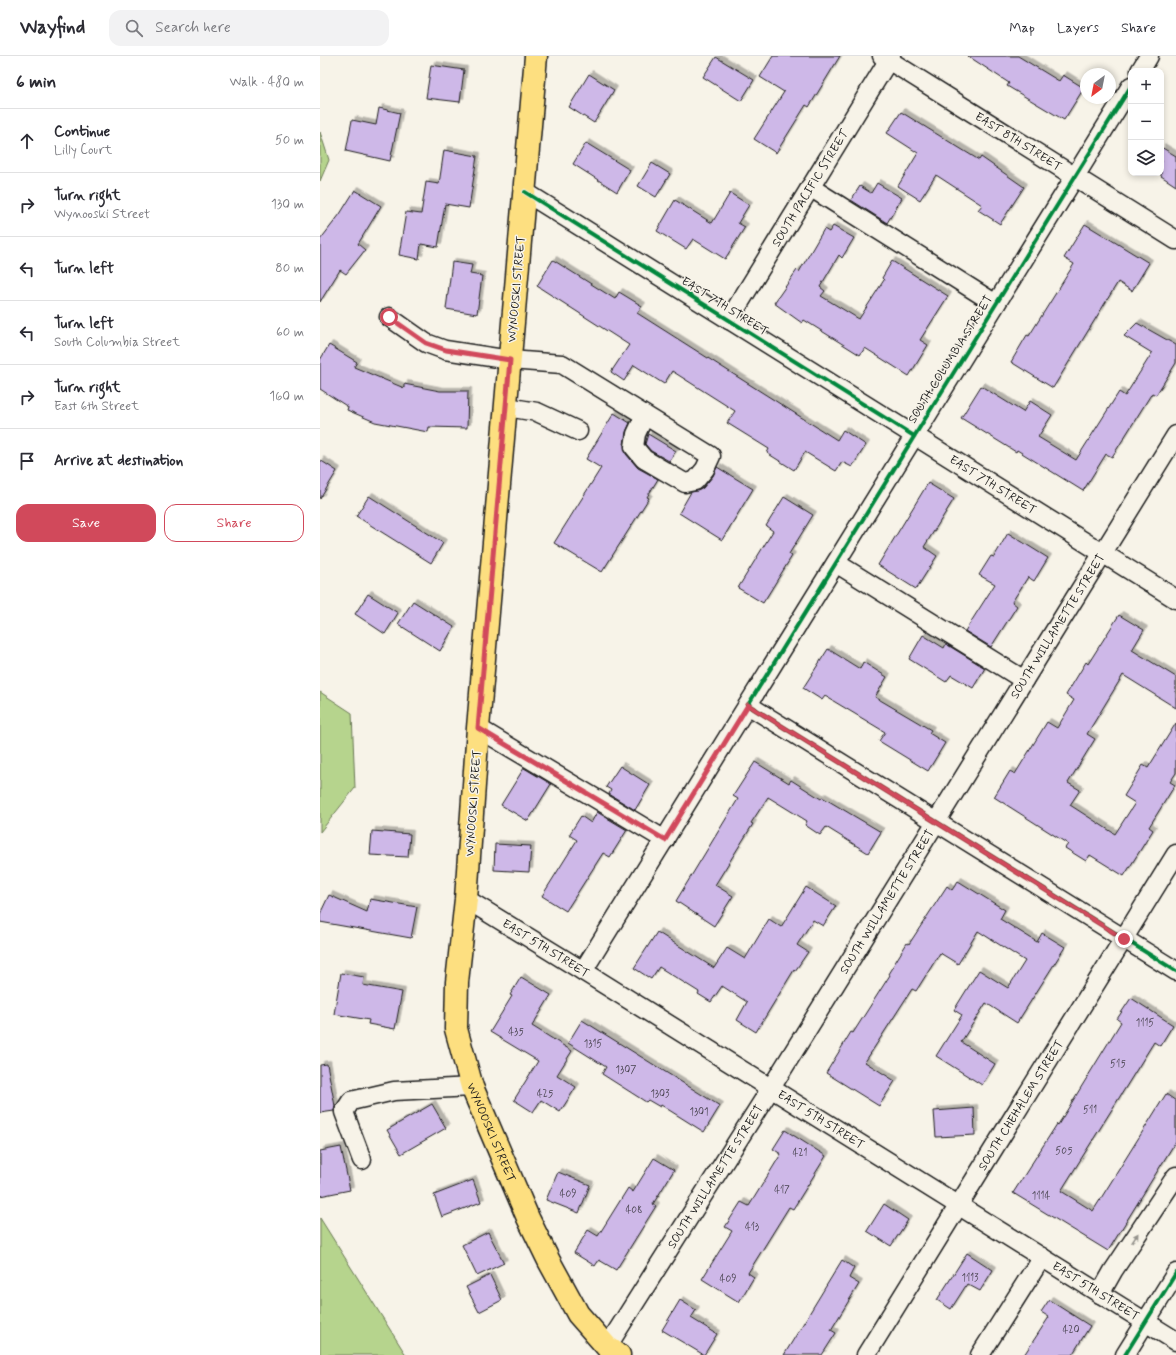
<!DOCTYPE html>
<html lang="en">
<head>
<meta charset="utf-8">
<style>
	:root { --surface:#fff; --page:#f2f2f3; --text:#2b2b33; --muted:#7c7c81; --line:#e1e1e2; --accent:#d1495b }
	body { margin:0; font-family:Mynerve,sans-serif; background:var(--page); color:var(--text) }
	.controls { position:absolute; right:12px; top:12px; display:grid; overflow:hidden; border-radius:8px; box-shadow:0 2px 6px #0003 }
	.controls button { width:36px; height:36px; display:grid; place-items:center; padding:0; border:0; border-bottom:1px solid var(--line); background:var(--surface); color:var(--text); font:20px sans-serif }
	.compass { position:absolute; left:760px; top:12px; width:36px; height:36px; border-radius:50%; background:var(--surface); box-shadow:0 2px 6px #0003; rotate:212deg }
	.stop { position:absolute; width:12px; height:12px; margin:-9px; border:3px solid #d1495b; border-radius:50%; background:#fff }
	.stop.end { background:#d1495b; border-color:#fff; box-shadow:0 1px 4px #0008 }
	.list { margin:0; padding:0; list-style:none }
	h2 { display:flex; justify-content:space-between; align-items:center; height:52px; margin:0; padding:0 16px; font-size:17px }
	h2 small { font-size:13px; font-weight:400; color:var(--muted) }
	.list li { display:grid; grid-template-columns:26px 1fr auto; gap:12px; align-items:center; box-sizing:border-box; height:64px; padding:0 16px; border-top:1px solid var(--line) }
	.list b { display:block; font-size:15px; white-space:nowrap }
	.list p { margin:0; font-size:13px; white-space:nowrap; color:var(--muted) }
	.list em { font-size:13px; font-style:normal; color:var(--muted) }
	.actions { display:flex; gap:8px; padding:12px 16px }
	.actions a { flex:1; padding:9px 0; border:1px solid var(--accent); border-radius:12px; text-align:center; font-size:14px; color:var(--accent) }
	.actions .main { background:var(--accent); color:#fff }
	.icon { flex:none; width:22px; height:22px; fill:none; stroke:currentColor; stroke-width:2; stroke-linecap:round; stroke-linejoin:round }
	.map { position:relative; flex:none; width:856px; height:1299px; overflow:hidden }
	header { display:flex; align-items:center; gap:24px; box-sizing:border-box; height:56px; padding:0 20px; background:var(--surface); border-bottom:1px solid var(--line) }
	header strong { font-size:19px }
	nav { display:flex; gap:22px; margin-inline-start:auto; font-size:14px }
	.search { width:280px; height:36px; background:var(--page); display:flex; align-items:center; gap:10px; box-sizing:border-box; padding:0 14px; border-radius:12px; color:var(--muted); font-size:15px }
	main { display:flex }
	aside { flex:1; background:var(--surface) }
	.map>svg:first-child { display:block }
</style>
</head>
<body>
<header>
<strong>Wayfind</strong>
<div class="search"><svg class="icon" aria-label="search" viewBox="0 0 24 24"><circle cx="10" cy="10" r="6"/><path d="M15 15l6 6"/></svg>Search here</div>
<nav><a>Map</a><a>Layers</a><a>Share</a></nav>
</header>
<main>
<aside>
<h2>6 min<small>Walk · 480 m</small></h2>
<ul class="list">
<li><svg class="icon" aria-label="ahead" viewBox="0 0 24 24"><path d="M12 20V5M6 11l6-6 6 6"/></svg><div><b>Continue</b><p>Lilly Court</p></div><em>50 m</em></li>
<li><svg class="icon" aria-label="right" viewBox="0 0 24 24"><path d="M7 20v-9h11M14 6l5 5-5 5"/></svg><div><b>Turn right</b><p>Wynooski Street</p></div><em>130 m</em></li>
<li><svg class="icon" aria-label="left" viewBox="0 0 24 24"><path d="M17 20v-9H6M10 6l-5 5 5 5"/></svg><div><b>Turn left</b></div><em>80 m</em></li>
<li><svg class="icon" aria-label="left" viewBox="0 0 24 24"><path d="M17 20v-9H6M10 6l-5 5 5 5"/></svg><div><b>Turn left</b><p>South Columbia Street</p></div><em>60 m</em></li>
<li><svg class="icon" aria-label="right" viewBox="0 0 24 24"><path d="M7 20v-9h11M14 6l5 5-5 5"/></svg><div><b>Turn right</b><p>East 6th Street</p></div><em>160 m</em></li>
<li><svg class="icon" aria-label="arrive" viewBox="0 0 24 24"><path d="M6 21V4h12l-3 4 3 4H6"/></svg><div><b>Arrive at destination</b></div></li>
</ul>
<div class="actions"><a class="main">Save</a><a>Share</a></div>
</aside>
<div class="map">
<svg width="856" height="1299" viewBox="0 0 856 1299">
	<defs>
		<filter id="shadow"><feDropShadow dx="3.5" dy="-3.5" stdDeviation="0" flood-color="#0004"/></filter>
	</defs>
	<rect width="100%" height="100%" fill="#f7f3e8"/>
	<filter id="ink" filterUnits="userSpaceOnUse"><feTurbulence type="fractalNoise" baseFrequency=".025" numOctaves="2"/><feDisplacementMap in="SourceGraphic" scale="8" xChannelSelector="R" yChannelSelector="G"/><feConvolveMatrix kernelMatrix="1 2 1 2 8 2 1 2 1" color-interpolation-filters="sRGB"/></filter>
	<g filter="url(#ink)">
		<g fill="#b6d48d" stroke="#697854">
			<path d="M 0,76 L 9,104 L 0,125 Z"/>
			<path d="M 0,636 L 32,657 L 35,732 L 0,776 Z"/>
			<path d="M 0,1162 L 86,1299 L 0,1299 Z"/>
		</g>
		<g fill="#ceb8e8" stroke="#1c1c1c" filter="url(#shadow)">
			<path d="M 453,0 L 520,0 L 489,51 L 486,49 L 456,97 L 434,83 L 464,36 L 440,21 Z"/>
			<path d="M 648,0 L 698,0 L 739,25 L 743,19 L 764,32 L 744,64 L 687,30 L 689,27 Z"/>
			<path d="M 396,1 L 434,24 L 421,45 L 383,21 Z"/>
			<path d="M 111,9 L 144,14 L 140,46 L 106,42 Z"/>
			<path d="M 269,18 L 294,34 L 274,67 L 249,51 Z"/>
			<path d="M 59,52 L 80,57 L 70,105 L 26,95 L 32,64 L 56,69 Z"/>
			<path d="M 581,56 L 659,104 L 661,101 L 704,131 L 680,168 L 658,154 L 662,149 L 616,119 L 600,144 L 578,130 L 598,97 L 567,77 Z"/>
			<path d="M 266,87 L 310,114 L 297,136 L 253,108 Z"/>
			<path d="M 841,91 L 856,100 L 856,130 L 841,120 Z"/>
			<path d="M 124,94 L 157,100 L 149,152 L 125,148 L 118,191 L 101,188 L 99,203 L 79,199 L 86,156 L 101,158 L 106,126 L 119,128 Z"/>
			<path d="M 332,107 L 350,118 L 336,141 L 318,130 Z"/>
			<path d="M 557,127 L 582,142 L 567,167 L 531,144 L 540,130 L 551,137 Z"/>
			<path d="M 35,134 L 61,150 L 38,188 L 45,194 L 26,218 L 20,214 L 0,246 L 0,184 L 20,158 Z"/>
			<path d="M 410,137 L 429,149 L 418,167 L 425,171 L 405,203 L 373,183 L 366,193 L 337,175 L 355,144 L 392,167 Z"/>
			<path d="M 765,168 L 829,207 L 812,235 L 798,226 L 733,332 L 691,306 L 707,279 L 709,280 L 754,208 L 744,202 Z"/>
			<path d="M 513,170 L 534,182 L 522,202 L 519,199 L 500,231 L 505,235 L 501,240 L 539,263 L 564,224 L 562,222 L 572,205 L 628,240 L 600,284 L 608,289 L 589,320 L 545,292 L 540,299 L 484,264 L 482,267 L 454,247 L 477,214 L 479,216 L 504,173 L 509,176 Z"/>
			<path d="M 233,204 L 295,243 L 299,236 L 322,250 L 317,257 L 517,384 L 523,374 L 546,389 L 532,411 L 522,406 L 516,415 L 485,396 L 474,414 L 447,397 L 449,393 L 407,367 L 415,355 L 352,315 L 344,328 L 314,309 L 304,325 L 291,316 L 309,289 L 217,230 Z"/>
			<path d="M 132,206 L 152,209 L 150,218 L 162,220 L 157,258 L 126,253 Z"/>
			<path d="M 817,267 L 856,289 L 856,307 L 836,339 L 832,337 L 792,401 L 786,398 L 763,435 L 697,394 L 696,396 L 641,362 L 661,330 L 703,356 L 710,345 L 732,359 L 718,381 L 756,404 L 799,336 L 805,340 L 832,297 L 804,280 Z"/>
			<path d="M 9,289 L 37,306 L 34,311 L 84,332 L 84,328 L 120,335 L 148,335 L 147,372 L 109,371 L 108,376 L 55,366 L 27,354 L 28,351 L 0,333 L 0,304 Z"/>
			<path d="M 294,357 L 310,367 L 306,376 L 304,389 L 306,398 L 318,412 L 338,423 L 327,441 L 329,442 L 282,516 L 234,487 L 281,412 L 266,403 Z"/>
			<path d="M 328,378 L 356,395 L 349,405 L 331,395 L 325,388 Z"/>
			<path d="M 0,404 L 17,415 L 0,443 Z"/>
			<path d="M 397,411 L 433,433 L 402,484 L 359,457 L 371,436 L 377,435 L 383,432 L 393,420 Z"/>
			<path d="M 608,427 L 634,443 L 604,491 L 617,500 L 596,533 L 558,509 Z"/>
			<path d="M 49,440 L 123,487 L 111,507 L 36,460 Z"/>
			<path d="M 464,441 L 493,459 L 469,498 L 472,500 L 443,547 L 418,532 L 453,475 L 446,470 Z"/>
			<path d="M 688,477 L 728,502 L 714,525 L 708,521 L 692,546 L 697,550 L 671,591 L 645,575 L 675,528 L 659,519 L 671,500 L 674,501 Z"/>
			<path d="M 48,538 L 78,557 L 65,578 L 35,558 Z"/>
			<path d="M 93,545 L 134,571 L 120,595 L 78,568 Z"/>
			<path d="M 799,559 L 824,574 L 812,594 L 856,621 L 856,652 L 803,619 L 767,678 L 775,683 L 748,727 L 760,734 L 750,749 L 795,778 L 815,747 L 804,740 L 823,709 L 828,712 L 856,667 L 856,717 L 850,726 L 855,729 L 829,771 L 833,774 L 804,820 L 770,799 L 766,805 L 745,792 L 748,788 L 674,741 L 690,715 L 695,718 L 727,666 L 737,672 L 754,644 L 746,639 L 766,606 L 768,608 Z"/>
			<path d="M 603,579 L 624,592 L 626,588 L 665,612 L 653,632 L 631,619 L 626,626 L 589,603 Z"/>
			<path d="M 508,593 L 540,613 L 543,606 L 567,621 L 555,641 L 611,674 L 609,677 L 625,687 L 608,715 L 559,685 L 565,676 L 505,640 L 502,644 L 483,632 Z"/>
			<path d="M 435,706 L 469,727 L 471,724 L 501,743 L 502,741 L 561,776 L 548,797 L 506,771 L 500,779 L 485,769 L 487,765 L 448,741 L 431,767 L 433,768 L 395,829 L 413,840 L 394,870 L 356,845 L 418,743 L 413,740 Z"/>
			<path d="M 300,710 L 330,729 L 315,754 L 289,738 L 291,734 L 286,731 Z"/>
			<path d="M 204,712 L 231,728 L 208,765 L 181,749 Z"/>
			<path d="M 277,756 L 307,774 L 290,801 L 283,797 L 246,855 L 222,840 L 257,784 L 249,779 L 261,760 L 271,767 Z"/>
			<path d="M 52,775 L 90,778 L 88,801 L 50,799 Z"/>
			<path d="M 175,788 L 211,790 L 209,816 L 174,814 Z"/>
			<path d="M 638,825 L 685,854 L 680,863 L 717,886 L 722,877 L 745,891 L 697,967 L 666,947 L 641,986 L 675,1008 L 662,1029 L 616,1000 L 642,959 L 634,954 L 659,914 L 688,932 L 705,905 L 658,875 L 638,908 L 620,897 L 596,935 L 592,933 L 545,1006 L 575,1025 L 559,1050 L 506,1017 L 531,976 L 533,977 L 570,919 L 568,918 L 587,887 L 589,888 L 627,830 L 632,834 Z"/>
			<path d="M 486,831 L 516,850 L 503,870 L 493,864 L 477,889 L 488,896 L 475,915 L 474,914 L 436,976 L 417,964 L 427,946 L 402,930 L 391,946 L 378,938 L 379,936 L 339,911 L 331,923 L 314,912 L 337,876 L 394,912 L 407,892 L 425,903 L 449,863 L 461,871 Z"/>
			<path d="M 9,839 L 47,856 L 50,843 L 97,851 L 91,882 L 0,866 L 0,858 Z"/>
			<path d="M 21,917 L 44,921 L 43,929 L 82,936 L 75,973 L 48,968 L 49,964 L 14,958 Z"/>
			<path d="M 201,921 L 231,939 L 212,970 L 252,995 L 237,1019 L 256,1031 L 240,1056 L 221,1044 L 213,1056 L 194,1044 L 218,1005 L 170,976 L 192,940 L 190,939 Z"/>
			<path d="M 811,942 L 853,969 L 840,990 L 834,986 L 741,1135 L 773,1155 L 846,1038 L 856,1045 L 856,1085 L 788,1195 L 693,1137 L 737,1068 L 738,1069 L 801,966 L 797,963 Z"/>
			<path d="M 262,964 L 400,1050 L 384,1076 L 341,1049 L 340,1051 L 328,1044 L 326,1046 L 282,1018 L 286,1011 L 248,987 Z"/>
			<path d="M 7,1008 L 15,1050 L 14,1055 L 0,1057 L 0,1009 Z"/>
			<path d="M 112,1048 L 126,1072 L 81,1098 L 67,1074 Z"/>
			<path d="M 654,1052 L 655,1079 L 616,1081 L 614,1055 Z"/>
			<path d="M 465,1074 L 506,1100 L 473,1153 L 469,1151 L 428,1217 L 434,1221 L 419,1246 L 382,1223 L 412,1175 L 405,1171 L 421,1146 L 429,1150 L 461,1098 L 453,1093 Z"/>
			<path d="M 21,1091 L 30,1134 L 0,1140 L 0,1095 Z"/>
			<path d="M 334,1102 L 354,1114 L 333,1148 L 336,1150 L 296,1214 L 279,1204 L 275,1210 L 254,1197 L 268,1174 L 278,1180 L 308,1132 L 313,1136 Z"/>
			<path d="M 238,1116 L 270,1129 L 259,1157 L 226,1144 Z"/>
			<path d="M 153,1124 L 161,1146 L 122,1161 L 114,1139 Z"/>
			<path d="M 564,1148 L 588,1164 L 571,1190 L 547,1175 Z"/>
			<path d="M 168,1176 L 184,1207 L 157,1220 L 142,1189 Z"/>
			<path d="M 647,1197 L 673,1214 L 660,1235 L 647,1228 L 631,1253 L 617,1244 Z"/>
			<path d="M 522,1204 L 534,1212 L 529,1222 L 539,1228 L 511,1274 L 516,1277 L 502,1299 L 464,1299 Z"/>
			<path d="M 170,1219 L 182,1244 L 159,1256 L 146,1231 Z"/>
			<path d="M 360,1244 L 376,1254 L 371,1262 L 397,1278 L 384,1299 L 342,1274 Z"/>
			<path d="M 729,1244 L 770,1270 L 752,1299 L 704,1299 L 729,1261 L 721,1256 Z"/>
		</g>
		<g fill="none" stroke-linecap="round" stroke-linejoin="round">
			<defs>
				<g id="minor">
					<path id="s1" d="M 562,0 L 856,184"/>
					<path d="M 820,15 L 829,0"/>
					<path d="M 490,131 L 676,248"/>
					<path id="s2" d="M 205,136 L 856,543"/>
					<path d="M 69,261 L 106,287 L 125,294 L 190,304 L 242,308 L 391,400 L 385,413 L 375,425 L 365,427 L 324,403 L 314,391 L 316,378 L 325,359"/>
					<path id="s3" d="M 409,264 L 571,0"/>
					<path d="M 187,351 L 217,356 L 258,375"/>
					<path d="M 516,507 L 704,624"/>
					<path d="M 428,649 L 856,915"/>
					<path d="M 158,672 L 345,784"/>
					<path id="s4" d="M 146,843 L 263,915 L 856,1285"/>
					<path d="M 263,915 L 811,30"/>
					<path d="M 42,1104 L 24,1056 L 31,1045 L 74,1035 L 152,1031"/>
					<path d="M 780,1238 L 793,1215 L 856,1120"/>
					<path id="s5" d="M 287,1291 L 451,1032 L 856,379"/>
					<path id="s6" d="M 546,1299 L 856,798"/>
					<path d="M 660,1299 L 722,1201"/>
					<path d="M 805,1299 L 856,1217"/>
				</g>
				<g id="major">
					<path id="s7" d="M 216,0 L 158,672 L 146,843 L 137,926 L 136,973 L 152,1031 L 208,1162 L 229,1205 L 258,1258 L 287,1291 L 299,1299"/>
				</g>
			</defs>
			<use href="#minor" stroke="#1c1c1c" stroke-width="21"/>
			<use href="#major" stroke="#1c1c1c" stroke-width="25"/>
			<use href="#minor" stroke="#f7f3e8" stroke-width="18"/>
			<use href="#major" stroke="#fddf80" stroke-width="22"/>
			<defs>
				<g id="cycleway">
					<path d="M 811,30 L 428,649 L 856,915"/>
					<path d="M 205,136 L 594,380"/>
					<path d="M 805,1299 L 856,1217"/>
				</g>
			</defs>
			<use href="#cycleway" stroke="#f7f3e8" stroke-width="6"/>
			<use href="#cycleway" stroke="#00873e" stroke-width="4"/>
		</g>
		<defs><path id="oneway-solid" d="M-6-.8H1V-3.2L6.5 0L1 3.2V.8H-6Z"/></defs>
		<use fill="#94928c" href="#oneway-solid" transform="translate(815 1182) rotate(-57)"/>
	</g>
	<g fill="none" stroke-linecap="round" stroke-linejoin="round" filter="url(#ink)">
		<path stroke="#d1495b" stroke-width="5" d="M 69,261 L 106,287 L 126,294 L 190,304 L 158,672 L 345,784 L 428,649 L 804,883"/>
	</g>
	<g text-anchor="middle" stroke-width="3" stroke-linejoin="round" paint-order="stroke">
		<g font-size="10" fill="#48434f">
			<text x="825" y="970">1115</text>
			<text x="196" y="979">435</text>
			<text x="273" y="991">1315</text>
			<text x="798" y="1011">515</text>
			<text x="306" y="1017">1307</text>
			<text x="225" y="1041">425</text>
			<text x="340" y="1041">1303</text>
			<text x="770" y="1057">511</text>
			<text x="379" y="1059">1301</text>
			<text x="744" y="1098">505</text>
			<text x="480" y="1100">421</text>
			<text x="462" y="1137">417</text>
			<text x="248" y="1141">409</text>
			<text x="721" y="1143">1114</text>
			<text x="314" y="1157">408</text>
			<text x="432" y="1174">413</text>
			<text x="650" y="1225">1113</text>
			<text x="408" y="1226">409</text>
			<text x="751" y="1277">420</text>
		</g>
		<g font-size="12" fill="#1c1c1c" stroke="#f7f3e8">
			<text dy="4" stroke="none"><textPath href="#s1" startOffset="161">EAST 8TH STREET</textPath></text>
			<text dy="4" stroke="none"><textPath href="#s3" startOffset="155">SOUTH PACIFIC STREET</textPath></text>
			<text transform="translate(196 233) rotate(-85)" y="4">WYNOOSKI STREET</text>
			<text transform="translate(405 250) rotate(32)" y="4">EAST 7TH STREET</text>
			<text transform="translate(630 303) rotate(-58)" y="4">SOUTH COLUMBIA STREET</text>
			<text dy="4" stroke="none"><textPath href="#s2" startOffset="552">EAST 7TH STREET</textPath></text>
			<text dy="4" stroke="none"><textPath href="#s5" startOffset="850">SOUTH WILLAMETTE STREET</textPath></text>
			<text transform="translate(153 747) rotate(-86)" y="4">WYNOOSKI STREET</text>
			<text dy="4" stroke="none"><textPath href="#s5" startOffset="526">SOUTH WILLAMETTE STREET</textPath></text>
			<text dy="4" stroke="none"><textPath href="#s4" startOffset="94">EAST 5TH STREET</textPath></text>
			<text dy="4" stroke="none"><textPath href="#s6" startOffset="294">SOUTH CHEHALEM STREET</textPath></text>
			<text dy="4" stroke="none"><textPath href="#s4" startOffset="418">EAST 5TH STREET</textPath></text>
			<text dy="4" stroke="none"><textPath href="#s7" startOffset="1086">WYNOOSKI STREET</textPath></text>
			<text dy="4" stroke="none"><textPath href="#s5" startOffset="202">SOUTH WILLAMETTE STREET</textPath></text>
			<text dy="4" stroke="none"><textPath href="#s4" startOffset="742">EAST 5TH STREET</textPath></text>
		</g>
	</g>
</svg>
<div class="controls">
<button>+</button>
<button>−</button>
<button><svg class="icon" aria-label="layers" viewBox="0 0 24 24"><path d="M12 4l9 5-9 5-9-5zM3 14l9 5 9-5"/></svg></button>
</div>
<svg class="compass" viewBox="-18 -18 36 36"><path d="M0-13l5 13h-10z" fill="#e53935"/><path d="M0 13l5-13h-10z" fill="#7c7c81"/></svg>
<div class="stop" style="left:69px;top:261px"></div>
<div class="stop end" style="left:804px;top:883px"></div>
</div>
</main>
</body>
</html>
